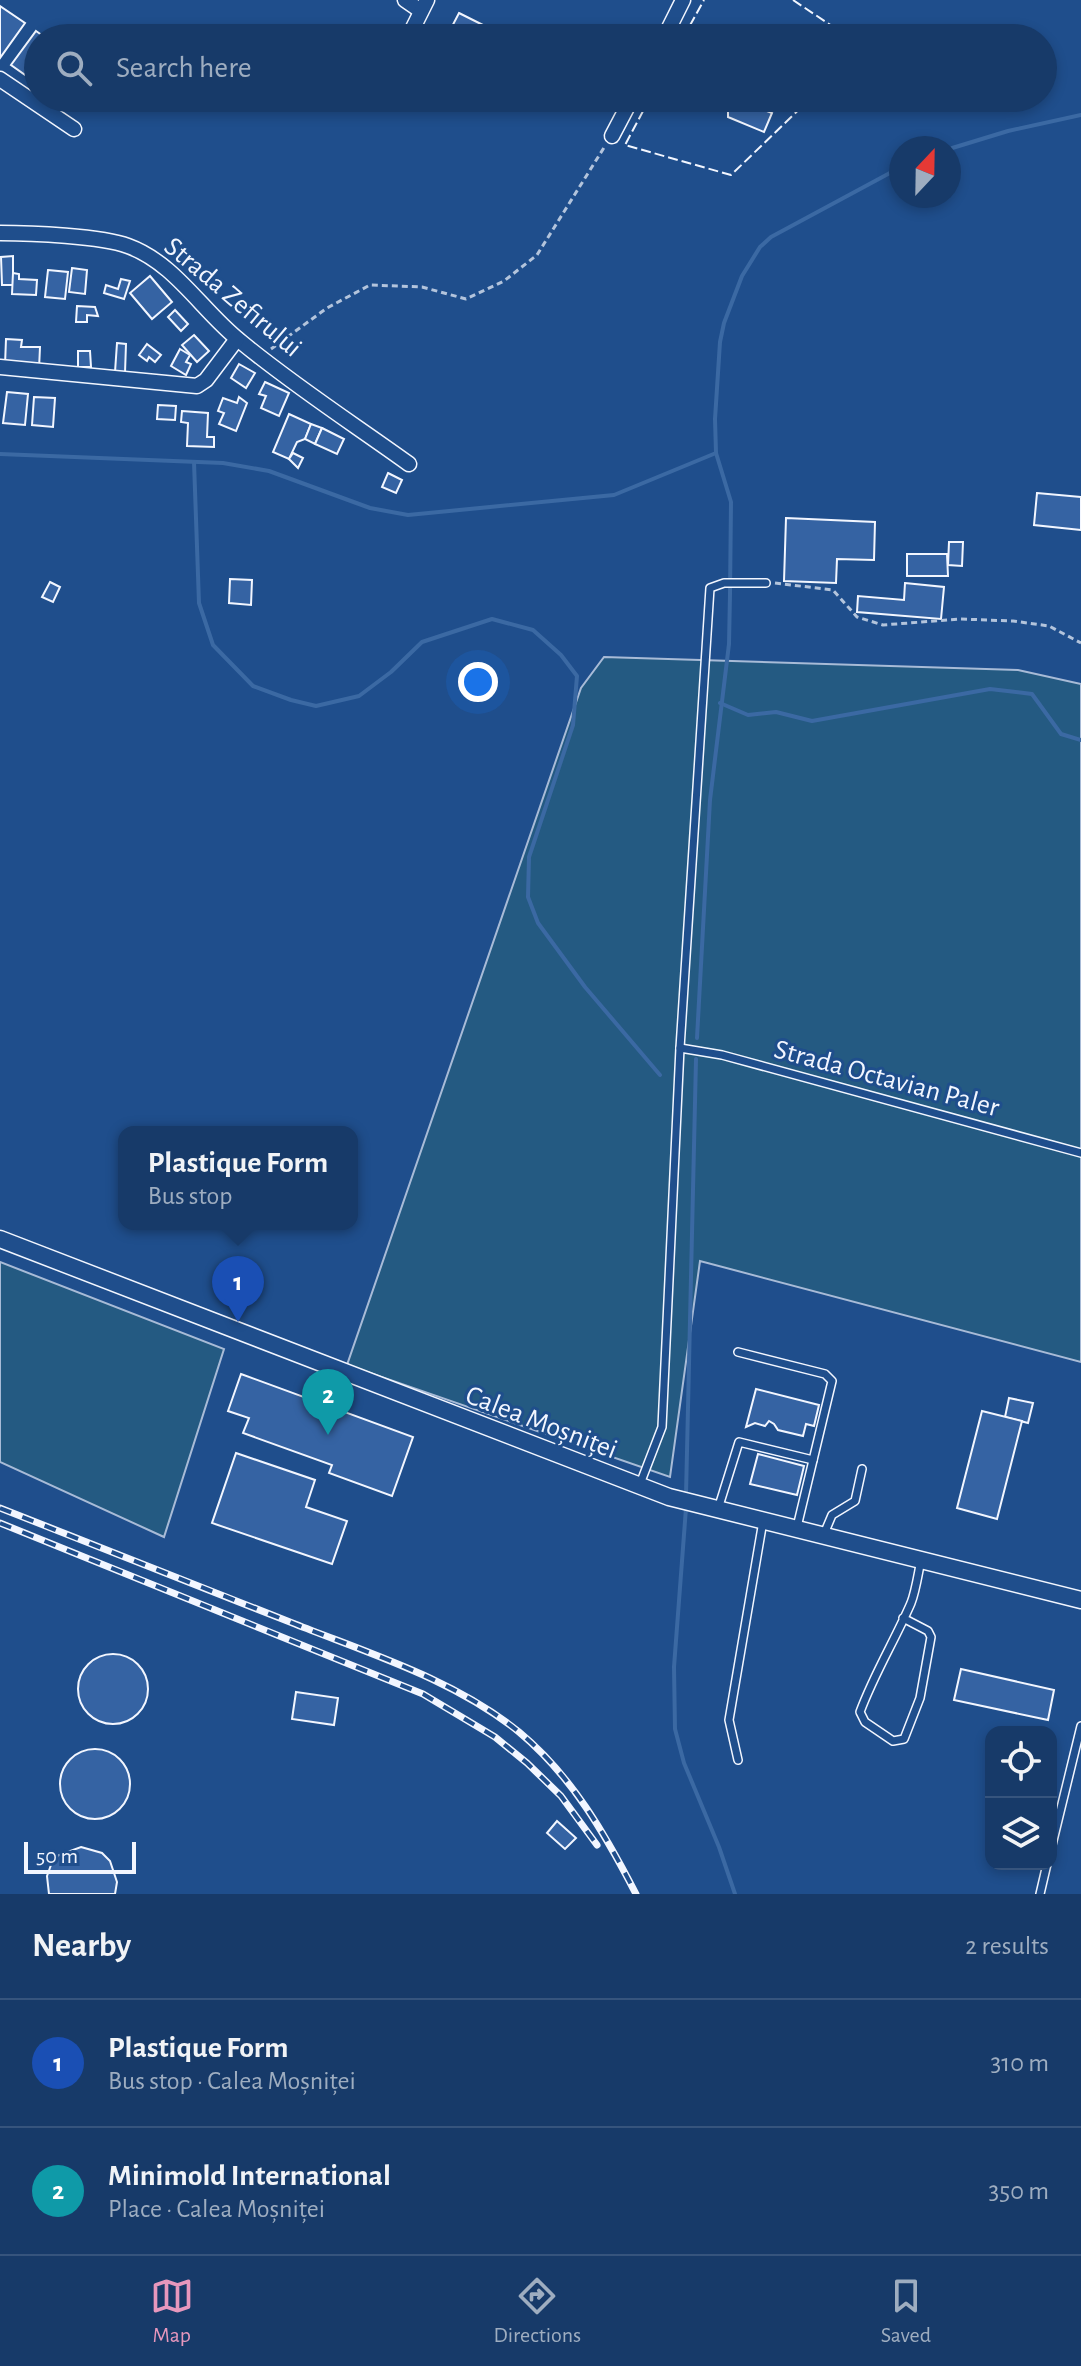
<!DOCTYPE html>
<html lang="en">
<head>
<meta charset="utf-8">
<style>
	:root { --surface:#173a69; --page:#244571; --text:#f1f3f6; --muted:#9eadc0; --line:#36547d; --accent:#e797bd }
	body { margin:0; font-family:"Alegreya Sans",sans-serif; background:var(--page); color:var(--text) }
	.controls { position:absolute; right:24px; bottom:24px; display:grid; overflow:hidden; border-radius:16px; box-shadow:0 4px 12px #0003 }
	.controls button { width:72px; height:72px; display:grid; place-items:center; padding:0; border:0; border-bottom:2px solid var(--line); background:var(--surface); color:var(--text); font:40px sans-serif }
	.compass { position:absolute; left:889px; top:136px; width:72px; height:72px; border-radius:50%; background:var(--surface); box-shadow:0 4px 12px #0003; rotate:22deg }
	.scale { position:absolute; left:24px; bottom:20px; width:112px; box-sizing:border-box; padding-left:8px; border:4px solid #f2f6ff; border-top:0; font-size:22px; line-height:28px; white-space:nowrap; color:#f2f6ff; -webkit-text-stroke:6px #1f4e8c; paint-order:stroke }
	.you { position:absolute; left:478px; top:682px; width:28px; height:28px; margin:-20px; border:6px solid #fff; border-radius:50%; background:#1a73e8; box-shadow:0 0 0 12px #1a73e833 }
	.badge { display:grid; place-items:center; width:52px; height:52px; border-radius:50%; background:var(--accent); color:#fff; font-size:26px; font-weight:700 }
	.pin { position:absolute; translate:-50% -66px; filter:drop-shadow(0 2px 4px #0008) }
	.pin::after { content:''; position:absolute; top:42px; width:28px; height:24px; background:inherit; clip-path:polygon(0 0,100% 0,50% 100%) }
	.popup { position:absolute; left:118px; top:1126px; width:240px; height:104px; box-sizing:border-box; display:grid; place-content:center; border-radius:16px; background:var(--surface); filter:drop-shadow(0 2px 6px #0005); font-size:26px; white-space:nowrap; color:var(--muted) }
	.popup b { font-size:30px; color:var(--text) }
	.popup::after { content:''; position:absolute; left:50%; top:100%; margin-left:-16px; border:16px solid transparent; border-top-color:var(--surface) }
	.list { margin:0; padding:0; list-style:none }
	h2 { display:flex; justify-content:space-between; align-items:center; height:104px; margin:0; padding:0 32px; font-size:34px }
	h2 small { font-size:26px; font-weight:400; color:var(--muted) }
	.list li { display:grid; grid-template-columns:52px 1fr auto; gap:24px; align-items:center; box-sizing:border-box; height:128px; padding:0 32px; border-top:2px solid var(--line) }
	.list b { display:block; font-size:30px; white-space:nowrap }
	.list p { margin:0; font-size:26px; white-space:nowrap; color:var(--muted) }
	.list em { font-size:26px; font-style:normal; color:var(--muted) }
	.icon { flex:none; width:44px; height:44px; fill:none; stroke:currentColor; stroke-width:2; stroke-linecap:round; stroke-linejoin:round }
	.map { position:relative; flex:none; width:1081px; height:1894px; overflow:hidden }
	.search { position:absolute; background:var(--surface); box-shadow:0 4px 12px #0003; left:24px; right:24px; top:24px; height:88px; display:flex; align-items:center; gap:20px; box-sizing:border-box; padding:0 28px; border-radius:44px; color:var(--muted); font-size:30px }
	.sheet { height:360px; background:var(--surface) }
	nav { display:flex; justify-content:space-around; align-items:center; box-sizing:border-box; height:112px; border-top:2px solid var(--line); background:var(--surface); font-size:22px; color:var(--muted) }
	nav a { display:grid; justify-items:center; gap:4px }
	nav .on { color:var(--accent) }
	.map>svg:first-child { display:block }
</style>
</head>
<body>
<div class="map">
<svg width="1081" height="1894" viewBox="0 0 1081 1894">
	<rect width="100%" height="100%" fill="#1f4e8c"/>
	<g fill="#245a82" stroke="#a8bbd7" stroke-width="2">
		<path d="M 604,657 L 1018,670 L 1081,684 L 1081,1362 L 700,1261 L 670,1477 L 347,1365 L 581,688 Z"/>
		<path d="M 0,1262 L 224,1349 L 164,1537 L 0,1462 Z"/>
	</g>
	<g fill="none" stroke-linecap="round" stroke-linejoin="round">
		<g stroke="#3b69a3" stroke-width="4">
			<path d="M 949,149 L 1008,131 L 1081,115"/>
			<path d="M 0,454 L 223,463 L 269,471 L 370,508 L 408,515 L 614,495 L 716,453"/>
			<path d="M 194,462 L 199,603 L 213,645 L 253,686 L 291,700 L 316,706 L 359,696 L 391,672 L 422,642 L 492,619 L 533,630 L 561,655 L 577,676 L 573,725 L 529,857 L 528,897 L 538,923 L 585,987 L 660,1075"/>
			<path d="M 720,703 L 748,715 L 776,712 L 812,721 L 990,689 L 1032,694 L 1061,734 L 1081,740"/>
			<path d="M 697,1038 L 710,800 L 729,644 L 730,594 L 731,502 L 716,453 L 715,419 L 720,342 L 724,323 L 742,276 L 760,247 L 771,237 L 901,167"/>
			<path d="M 686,1495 L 696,1059"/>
			<path d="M 686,1508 L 674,1667 L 675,1729 L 684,1763 L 719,1847 L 735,1894"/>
		</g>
	</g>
	<g fill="#3563a3" stroke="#f2f6ff" stroke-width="2">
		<path d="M 0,6 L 25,23 L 0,58 Z"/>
		<path d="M 459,13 L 487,27 L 481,38 L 446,38 Z"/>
		<path d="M 36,31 L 46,38 L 38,38 L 38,84 L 11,65 Z"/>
		<path d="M 734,98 L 772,113 L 764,132 L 728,117 L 728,105 Z"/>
		<path d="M 13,256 L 13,285 L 2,285 L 1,257 Z"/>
		<path d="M 72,268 L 87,270 L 85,294 L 69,292 Z"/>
		<path d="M 48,270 L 68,272 L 65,299 L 45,297 Z"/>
		<path d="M 13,273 L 19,274 L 19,279 L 37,280 L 36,295 L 12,294 Z"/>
		<path d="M 150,276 L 172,302 L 152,319 L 130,293 Z"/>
		<path d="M 121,279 L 130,281 L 124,299 L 104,293 L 106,285 L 118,289 Z"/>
		<path d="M 77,306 L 95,307 L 98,316 L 87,315 L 87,322 L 76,322 Z"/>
		<path d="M 175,310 L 188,324 L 181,331 L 168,317 Z"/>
		<path d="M 194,335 L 209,351 L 197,362 L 182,345 Z"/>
		<path d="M 6,339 L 22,340 L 21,347 L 40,347 L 39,369 L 5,365 Z"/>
		<path d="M 117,343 L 126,344 L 125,373 L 115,372 Z"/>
		<path d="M 147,344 L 161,355 L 155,362 L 149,357 L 147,361 L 139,355 Z"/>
		<path d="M 180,349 L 190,355 L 186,362 L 191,364 L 186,375 L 171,366 Z"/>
		<path d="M 78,351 L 90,351 L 91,367 L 78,367 Z"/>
		<path d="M 239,364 L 255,373 L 246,388 L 231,378 Z"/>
		<path d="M 265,382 L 289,393 L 279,416 L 261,408 L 266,396 L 259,394 Z"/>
		<path d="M 7,392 L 28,394 L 25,425 L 3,423 Z"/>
		<path d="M 34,397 L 55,398 L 53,427 L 32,425 Z"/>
		<path d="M 239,397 L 247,403 L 236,431 L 219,424 L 224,413 L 218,411 L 223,398 L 237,403 Z"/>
		<path d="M 158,405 L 176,406 L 175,420 L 157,419 Z"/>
		<path d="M 182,411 L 208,413 L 207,437 L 214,437 L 214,447 L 187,446 L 188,423 L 181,422 Z"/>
		<path d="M 289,414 L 311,424 L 305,439 L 297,442 L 289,459 L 273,452 Z"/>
		<path d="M 311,424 L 322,428 L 315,444 L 305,439 Z"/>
		<path d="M 322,428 L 344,439 L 337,454 L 315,444 Z"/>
		<path d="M 293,453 L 303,458 L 298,468 L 289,459 Z"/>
		<path d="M 388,473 L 402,480 L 396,493 L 382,487 Z"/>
		<path d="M 1037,493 L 1081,497 L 1081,530 L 1034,525 Z"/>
		<path d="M 786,518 L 875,522 L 874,560 L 837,559 L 836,583 L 784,581 Z"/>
		<path d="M 949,542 L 963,542 L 962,566 L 948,565 Z"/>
		<path d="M 907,554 L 947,554 L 948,576 L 907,576 Z"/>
		<path d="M 230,579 L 252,580 L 251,605 L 229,603 Z"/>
		<path d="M 50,582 L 60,587 L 53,602 L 42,597 Z"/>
		<path d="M 905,583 L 944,587 L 941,619 L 857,612 L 858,596 L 904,600 Z"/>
		<path d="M 241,1374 L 413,1437 L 392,1496 L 329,1473 L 332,1465 L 243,1433 L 249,1418 L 228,1411 Z"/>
		<path d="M 756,1389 L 819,1405 L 814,1426 L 806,1424 L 803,1436 L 778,1430 L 774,1424 L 769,1421 L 765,1426 L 755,1423 L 746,1427 Z"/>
		<path d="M 1009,1398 L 1033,1403 L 1028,1423 L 1005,1417 Z"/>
		<path d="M 982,1411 L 1022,1421 L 997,1519 L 957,1508 Z"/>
		<path d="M 236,1453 L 315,1480 L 306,1507 L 347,1521 L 332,1564 L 212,1523 Z"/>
		<path d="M 758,1454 L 804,1466 L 797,1495 L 750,1484 Z"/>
		<circle cx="113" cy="1689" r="35"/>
		<path d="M 961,1669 L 1054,1690 L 1048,1720 L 954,1700 Z"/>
		<path d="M 296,1692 L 338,1698 L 334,1725 L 292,1719 Z"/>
		<circle cx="95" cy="1784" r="35"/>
		<path d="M 557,1821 L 576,1838 L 565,1849 L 547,1833 Z"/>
		<path d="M 81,1847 L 102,1853 L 110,1861 L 117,1882 L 115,1894 L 49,1894 L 47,1876 L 51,1865 L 59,1855 Z"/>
	</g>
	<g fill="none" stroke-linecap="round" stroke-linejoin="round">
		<defs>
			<g id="service">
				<path d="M 680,1048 L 722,1055 L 1081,1153"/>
				<path d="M 738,1352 L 825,1374 L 832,1381 L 797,1527"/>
				<path d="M 640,1484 L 662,1427 L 680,1048 L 710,588 L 724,583 L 766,583"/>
				<path d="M 718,1509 L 739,1442 L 813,1460"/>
				<path d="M 824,1534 L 832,1515 L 855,1501 L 862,1469"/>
				<path d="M 903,1618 L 928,1631 L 931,1637 L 920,1698 L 904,1739 L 893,1741 L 865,1722 L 860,1712 C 874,1674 895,1640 911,1603 C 916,1590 918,1574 921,1560"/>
				<path d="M 738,1760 L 729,1720 L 763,1521"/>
				<path d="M 1051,1849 L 1081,1726"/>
				<path d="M 1040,1894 L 1047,1864"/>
			</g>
			<g id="minor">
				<path d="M 405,0 L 421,11"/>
				<path d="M 408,38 L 427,0"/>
				<path d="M 664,38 L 683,0"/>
				<path d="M 0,79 L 74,129"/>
				<path d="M 612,136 L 632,98"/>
				<path d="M 0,233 C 30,233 102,236 128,246 C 175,263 202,311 240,341 C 293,385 352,423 409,464"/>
				<path d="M 0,367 L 197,386 L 206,380 L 237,339"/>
			</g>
			<path id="tertiary" d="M 0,1239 L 669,1497 L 1081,1600"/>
		</defs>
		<use href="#service" stroke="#f2f6ff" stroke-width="10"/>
		<use href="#minor" stroke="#f2f6ff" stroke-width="17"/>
		<use href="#tertiary" stroke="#f2f6ff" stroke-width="19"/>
		<g stroke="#b3c4dc" stroke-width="3" stroke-dasharray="6 4" stroke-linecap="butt">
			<path d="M 714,98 L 728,105"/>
			<path d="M 271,349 L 327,308 L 370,285 L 422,287 L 466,299 L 504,281 L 537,255 L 605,146"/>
			<path d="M 775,583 L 833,590 L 857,617 L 883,625 L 961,619 L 1013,621 L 1049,626 L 1081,643"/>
		</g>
		<use href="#service" stroke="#1f4e8c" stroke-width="7"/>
		<use href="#minor" stroke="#1f4e8c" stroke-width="14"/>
		<use href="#tertiary" stroke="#1f4e8c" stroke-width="16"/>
		<defs>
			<g id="rail">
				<path d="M 0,1508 C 98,1547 197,1585 295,1624 C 371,1654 455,1680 519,1732 C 572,1776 605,1834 636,1894"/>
				<path d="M 0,1523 L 423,1694 L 495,1737 L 527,1763 L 561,1796 L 597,1845"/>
			</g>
		</defs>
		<use href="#rail" stroke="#f2f6ff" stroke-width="7"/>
		<use href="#rail" stroke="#1f4e8c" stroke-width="4" stroke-dasharray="12" stroke-linecap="butt"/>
		<g stroke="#f2f6ff" stroke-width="2" stroke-dasharray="10 4" stroke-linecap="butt">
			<path d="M 793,0 L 850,38"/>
			<path d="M 683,38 L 704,0"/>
			<path d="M 650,98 L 625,145 L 731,175 L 811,98"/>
		</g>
	</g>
	<g text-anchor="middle" stroke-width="6" stroke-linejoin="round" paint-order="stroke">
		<g font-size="28" fill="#f2f6ff" stroke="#1f4e8c">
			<text transform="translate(234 296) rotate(40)" y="10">Strada Zefirului</text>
			<text transform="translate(887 1077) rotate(15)" y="10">Strada Octavian Paler</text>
			<text transform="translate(542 1421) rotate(21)" y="10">Calea Moșniței</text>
		</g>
	</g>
</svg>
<div class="controls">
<button><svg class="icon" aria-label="locate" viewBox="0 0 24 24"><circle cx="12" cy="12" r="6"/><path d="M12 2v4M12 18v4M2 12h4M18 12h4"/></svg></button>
<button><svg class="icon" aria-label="layers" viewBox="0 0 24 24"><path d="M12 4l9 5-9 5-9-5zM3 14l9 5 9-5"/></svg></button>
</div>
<svg class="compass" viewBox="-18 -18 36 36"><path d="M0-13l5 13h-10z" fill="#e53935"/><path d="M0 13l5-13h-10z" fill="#9eadc0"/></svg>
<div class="scale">50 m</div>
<div class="you"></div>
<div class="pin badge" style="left:238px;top:1322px;background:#1a4fb4">1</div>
<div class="popup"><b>Plastique Form</b>Bus stop</div>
<div class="pin badge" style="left:328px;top:1435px;background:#0f9aa8">2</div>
<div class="search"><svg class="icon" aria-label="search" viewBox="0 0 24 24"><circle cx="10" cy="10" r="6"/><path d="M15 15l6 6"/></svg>Search here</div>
</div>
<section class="sheet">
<h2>Nearby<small>2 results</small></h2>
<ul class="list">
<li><span class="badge" style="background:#1a4fb4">1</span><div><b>Plastique Form</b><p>Bus stop · Calea Moșniței</p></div><em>310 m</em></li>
<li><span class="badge" style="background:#0f9aa8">2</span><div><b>Minimold International</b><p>Place · Calea Moșniței</p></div><em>350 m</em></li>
</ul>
</section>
<nav>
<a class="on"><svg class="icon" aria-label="map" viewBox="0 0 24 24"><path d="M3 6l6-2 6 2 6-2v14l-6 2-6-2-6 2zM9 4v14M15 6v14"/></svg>Map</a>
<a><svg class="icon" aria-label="directions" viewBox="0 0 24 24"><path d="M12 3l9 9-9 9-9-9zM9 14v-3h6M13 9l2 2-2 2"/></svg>Directions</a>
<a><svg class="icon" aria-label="saved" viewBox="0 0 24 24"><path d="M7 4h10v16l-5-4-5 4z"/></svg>Saved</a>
</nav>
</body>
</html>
